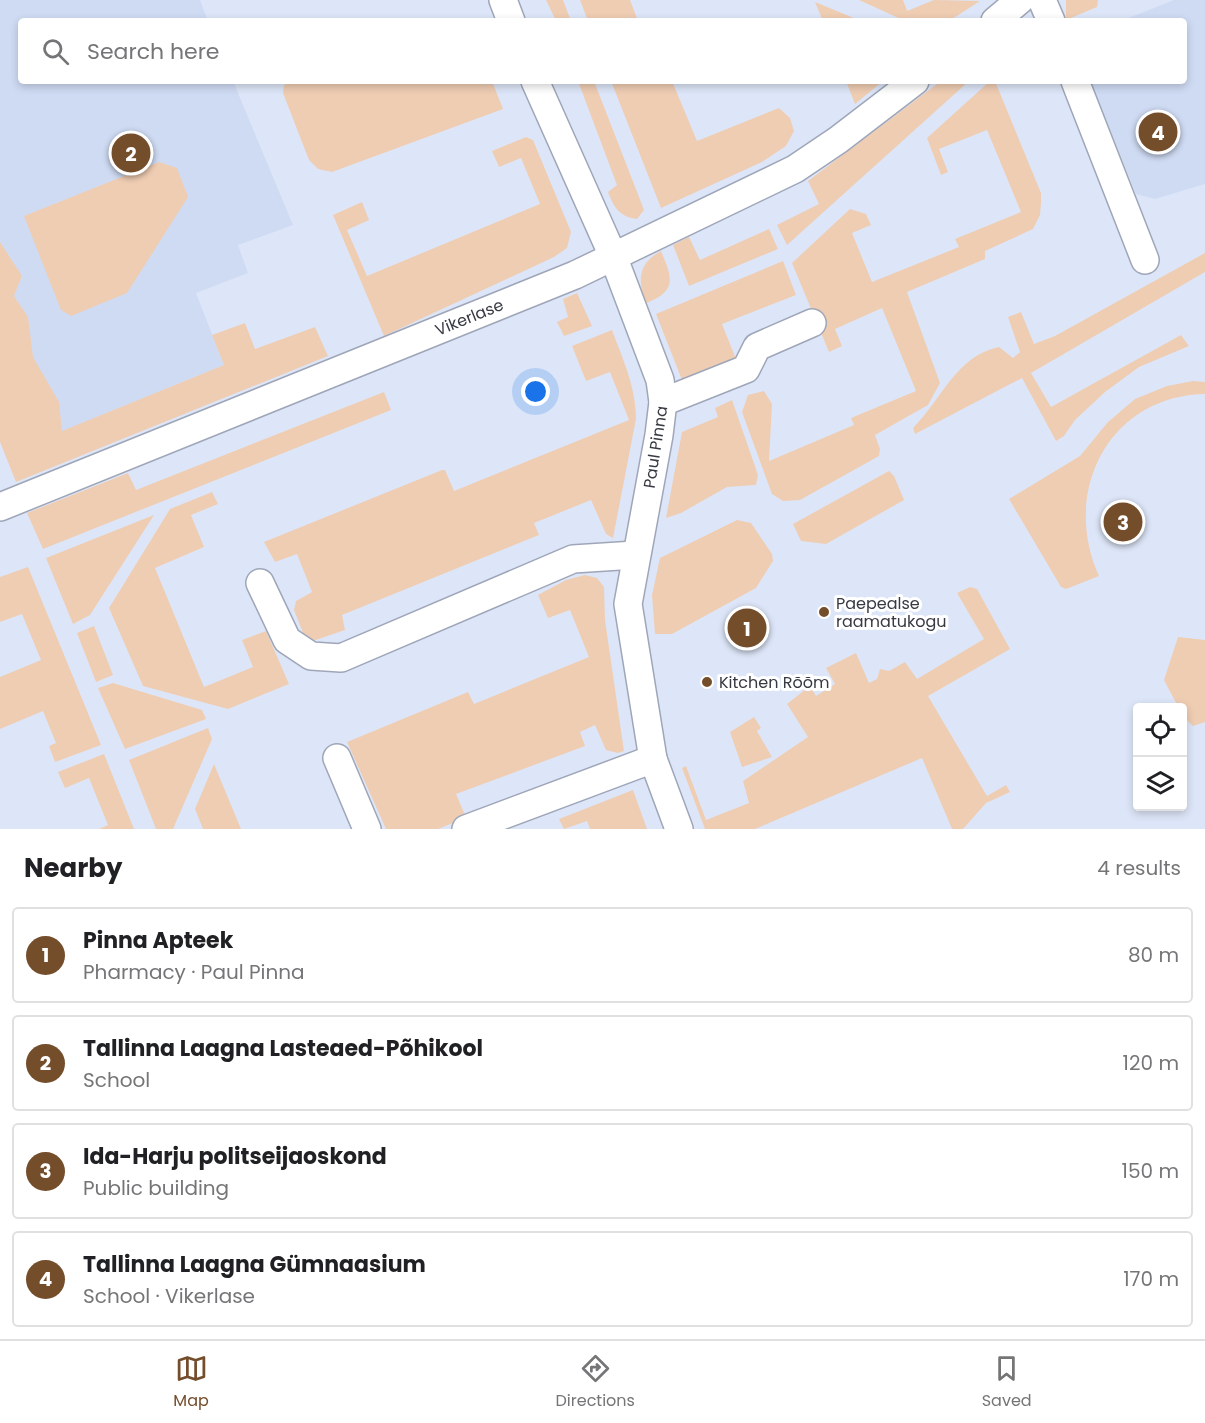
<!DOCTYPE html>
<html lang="en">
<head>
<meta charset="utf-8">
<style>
	:root { --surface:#fff; --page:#f6f6f6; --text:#202124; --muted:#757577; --line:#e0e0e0; --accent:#744d2b }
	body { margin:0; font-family:Poppins,sans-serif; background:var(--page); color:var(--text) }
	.controls { position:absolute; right:18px; bottom:18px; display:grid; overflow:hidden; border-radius:6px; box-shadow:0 3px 9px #0003 }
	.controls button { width:54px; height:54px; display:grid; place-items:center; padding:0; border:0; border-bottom:2px solid var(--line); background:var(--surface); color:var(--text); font:30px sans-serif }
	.you { position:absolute; left:536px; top:392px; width:21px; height:21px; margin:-15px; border:4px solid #fff; border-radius:50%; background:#1a73e8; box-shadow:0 0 0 9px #1a73e833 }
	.badge { display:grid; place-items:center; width:39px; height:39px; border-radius:50%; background:var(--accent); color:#fff; font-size:20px; font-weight:700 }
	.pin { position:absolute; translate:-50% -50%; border:3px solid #fff; box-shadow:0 2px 6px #0006 }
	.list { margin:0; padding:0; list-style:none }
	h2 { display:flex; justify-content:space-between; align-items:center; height:78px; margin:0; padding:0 24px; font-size:26px }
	h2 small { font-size:20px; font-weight:400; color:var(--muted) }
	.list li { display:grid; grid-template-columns:39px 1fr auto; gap:18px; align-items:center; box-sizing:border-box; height:96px; margin:0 12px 12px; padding:0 12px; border:2px solid var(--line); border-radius:6px }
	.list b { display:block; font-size:22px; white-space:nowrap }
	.list p { margin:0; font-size:20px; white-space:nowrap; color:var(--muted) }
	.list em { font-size:20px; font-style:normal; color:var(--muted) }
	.icon { flex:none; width:33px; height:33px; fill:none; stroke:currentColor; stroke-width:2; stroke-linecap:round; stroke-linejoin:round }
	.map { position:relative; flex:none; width:1205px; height:829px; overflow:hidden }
	.search { position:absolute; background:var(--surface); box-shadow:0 3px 9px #0003; left:18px; right:18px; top:18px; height:66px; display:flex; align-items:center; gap:15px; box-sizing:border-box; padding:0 21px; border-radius:6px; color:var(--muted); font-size:22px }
	.sheet { height:510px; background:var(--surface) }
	nav { display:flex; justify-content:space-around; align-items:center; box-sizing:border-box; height:84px; border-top:2px solid var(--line); background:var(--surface); font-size:16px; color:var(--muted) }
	nav a { display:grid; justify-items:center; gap:3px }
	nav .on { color:var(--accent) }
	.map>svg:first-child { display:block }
</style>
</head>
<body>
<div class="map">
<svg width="1205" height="829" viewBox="0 0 1205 829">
	<rect width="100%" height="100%" fill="#dde6f8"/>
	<g fill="#cfdbf3">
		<path d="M 0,0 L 200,0 L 208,21 L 21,21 L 21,81 L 233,81 L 293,225 L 238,245 L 248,273 L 196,293 L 224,365 L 36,442 L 0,355 Z"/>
		<path d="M 1174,0 L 1205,0 L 1205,184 L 1155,199 L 1136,194 L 1090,81 L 1184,81 L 1184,21 L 1121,21 Z"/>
	</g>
	<g fill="#efcdb3">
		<path d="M 546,0 L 563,0 L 571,21 L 556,21 Z"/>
		<path d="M 580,0 L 630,0 L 638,21 L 588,21 Z"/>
		<path d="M 859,0 L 903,0 L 907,11 L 934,0 L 980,1 L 949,21 L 905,21 Z"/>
		<path d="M 1066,0 L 1098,0 L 1097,7 L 1066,20 Z"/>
		<path d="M 815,2 L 861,21 L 823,21 Z"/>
		<path d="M 294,81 L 492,81 L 503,109 L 332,172 L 318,169 L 309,160 L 283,93 L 284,85 Z"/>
		<path d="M 578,81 L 594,81 L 644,210 L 637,219 C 620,217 614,208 608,192 L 617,185 Z"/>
		<path d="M 611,81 L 672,81 L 697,141 L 779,108 L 790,118 L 794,131 L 786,146 L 762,162 L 661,208 Z"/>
		<path d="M 846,81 L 883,81 L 855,104 Z"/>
		<path d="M 941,81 L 969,81 L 787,245 L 777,225 L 819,204 L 808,181 Z"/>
		<path d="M 990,81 L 995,81 L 1041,193 L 1041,203 L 1040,215 L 1033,229 L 985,251 L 985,259 L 907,292 L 940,383 L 928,405 L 875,435 L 880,449 L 879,456 L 800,500 L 783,501 L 772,494 L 742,412 L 748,395 L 764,391 L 772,404 L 769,461 L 854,425 L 851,418 L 916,391 L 882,308 L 835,329 L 842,346 L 829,352 L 792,263 L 850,209 L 866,214 L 871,225 L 852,233 L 872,282 L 959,247 L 955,239 L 1021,212 L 987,130 L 939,149 L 948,172 L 941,175 L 927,138 Z"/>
		<path d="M 526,137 L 533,140 L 571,232 L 567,248 L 554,257 L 384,336 L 333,215 L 362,202 L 369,220 L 347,230 L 367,276 L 540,204 L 521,158 L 499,167 L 492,151 Z"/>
		<path d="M 159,162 L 177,168 L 188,197 L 127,293 L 71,316 L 61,310 L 24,216 Z"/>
		<path d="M 769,229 L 778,249 L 689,286 L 673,245 L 689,237 L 700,260 Z"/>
		<path d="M 0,242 L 22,276 L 14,296 L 28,317 L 33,357 L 59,402 L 62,431 L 224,365 L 212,335 L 245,323 L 255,349 L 315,327 L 328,356 L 16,482 L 0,442 Z"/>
		<path d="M 661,251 C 672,277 678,291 646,303 C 637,281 638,263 661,251 Z"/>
		<path d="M 1205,253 L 1205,272 L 1031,373 L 1051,407 L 1181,335 L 1189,346 L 1139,367 L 1105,392 L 1075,420 L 1064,436 L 1056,441 L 1022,378 L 915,434 L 913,428 C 941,400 957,355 999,347 L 1013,358 L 1020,352 L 1008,317 L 1021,312 L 1034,344 L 1055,336 Z"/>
		<path d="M 783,261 L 796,295 L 722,324 L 738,364 L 684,385 L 656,314 Z"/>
		<path d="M 577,293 L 592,326 L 564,336 L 557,322 L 568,317 L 563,299 Z"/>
		<path d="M 612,330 C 623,360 636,387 636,419 L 613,538 L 606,534 L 591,500 L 534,523 L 539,535 L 342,615 L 345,630 L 307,643 L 294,610 L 296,601 L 312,592 L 297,554 L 275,562 L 264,542 L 442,470 L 445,470 L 454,491 L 629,420 L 610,372 L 586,381 L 572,346 Z"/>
		<path d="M 1193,381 L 1205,382 L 1205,394 C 1108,396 1061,493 1099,576 L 1066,589 L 1061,587 L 1009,499 L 1080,456 L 1108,422 L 1135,399 L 1167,386 Z"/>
		<path d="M 384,392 L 391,410 L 43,549 L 27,513 L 128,473 L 136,490 Z"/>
		<path d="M 732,400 L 758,475 L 756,485 L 727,487 L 681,513 L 666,518 L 682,432 L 718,417 L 715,408 Z"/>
		<path d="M 889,471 L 894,476 L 904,500 L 826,544 L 801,541 L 793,524 Z"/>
		<path d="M 212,492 L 218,504 L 191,515 L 204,547 L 155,568 L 204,687 L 253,667 L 242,640 L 266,631 L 289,684 L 228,709 L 143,686 L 109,608 L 170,509 Z"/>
		<path d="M 154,515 L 90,615 L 73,624 L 46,558 Z"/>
		<path d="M 737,520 L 751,523 L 772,554 L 773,561 L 756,588 L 672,634 L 655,634 L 652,595 L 660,558 Z"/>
		<path d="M 28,567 L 101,745 L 55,762 L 49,746 L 56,743 L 43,711 L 0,729 L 0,677 L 41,660 L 22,614 L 0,622 L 0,577 Z"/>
		<path d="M 585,575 L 597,578 L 604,587 L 605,620 L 624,751 L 618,753 L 606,750 L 595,725 L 580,732 L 585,746 L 456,794 L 465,815 L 463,819 L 438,829 L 386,829 L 347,742 L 468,692 L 474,704 L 589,657 L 570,610 L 548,618 L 538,595 L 566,580 Z"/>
		<path d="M 970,587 L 977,589 L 1010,649 L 928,696 L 987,796 L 1006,785 L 1010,792 L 986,803 L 963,829 L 952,829 L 922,758 L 755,829 L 705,829 L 682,768 L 686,766 L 706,820 L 749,803 L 743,781 L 808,737 L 787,704 L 810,686 L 816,696 L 835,684 L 826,668 L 856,653 L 869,683 L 877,679 L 880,669 L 889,671 L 905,662 L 917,679 L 984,639 L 957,593 Z"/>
		<path d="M 94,626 L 113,675 L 96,682 L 77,633 Z"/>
		<path d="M 1178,637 L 1205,640 L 1205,722 L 1193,726 C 1183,718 1171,693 1164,680 Z"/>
		<path d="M 113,683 L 202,710 L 206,719 L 125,749 L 98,688 Z"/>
		<path d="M 754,717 L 761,728 L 757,731 L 772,757 L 742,767 L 730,732 Z"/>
		<path d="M 208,728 L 212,739 L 173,829 L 156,829 L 129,760 Z"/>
		<path d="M 104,754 L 134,829 L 99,829 L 108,825 L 89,778 L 65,788 L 58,772 Z"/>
		<path d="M 214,764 L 241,829 L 203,829 L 195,809 Z"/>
		<path d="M 633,790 L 647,829 L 590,829 L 587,821 L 564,829 L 559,819 Z"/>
	</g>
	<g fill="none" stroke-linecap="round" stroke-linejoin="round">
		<defs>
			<g id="minor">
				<path d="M 503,0 L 511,21"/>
				<path d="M 1042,0 L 1051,21"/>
				<path d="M 995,21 L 1020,0"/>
				<path d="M 535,81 L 613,256 L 660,380 L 663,402 L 659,435 L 628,604 L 653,759 L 679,829"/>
				<path d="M 1075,81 L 1145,260"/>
				<path d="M 663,402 L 746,369 L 757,347 L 812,323"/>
				<path d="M 0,507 L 575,275 L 795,169 L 838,140 L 915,81"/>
				<path d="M 260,583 L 287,640 L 311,656 L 341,658 L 573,559 L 635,555"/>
				<path d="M 337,758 L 367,829"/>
				<path d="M 466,829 L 653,759"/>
			</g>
		</defs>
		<use href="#minor" stroke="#9ea6b8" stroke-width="30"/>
		<use href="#minor" stroke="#fff" stroke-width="27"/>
	</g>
	<g fill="#744d2b" stroke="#fff" stroke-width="2">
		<circle cx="824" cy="612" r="6"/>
		<circle cx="707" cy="682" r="6"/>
	</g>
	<g text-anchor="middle" stroke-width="6" stroke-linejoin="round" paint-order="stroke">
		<g font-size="16" fill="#373a42" stroke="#fff">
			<text transform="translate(469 317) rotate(-22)" y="6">Vikerlase</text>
			<text transform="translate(655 447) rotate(-81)" y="6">Paul Pinna</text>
		</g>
		<g font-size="16" fill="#373a42" stroke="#fff" text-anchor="start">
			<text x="836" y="609">Paepealse<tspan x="836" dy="18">raamatukogu</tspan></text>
			<text x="719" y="688">Kitchen Rõõm</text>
		</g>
	</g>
</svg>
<div class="controls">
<button><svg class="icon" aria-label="locate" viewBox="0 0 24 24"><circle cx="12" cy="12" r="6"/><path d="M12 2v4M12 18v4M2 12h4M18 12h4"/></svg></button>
<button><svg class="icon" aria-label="layers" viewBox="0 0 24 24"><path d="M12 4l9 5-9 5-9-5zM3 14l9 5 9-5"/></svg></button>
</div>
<div class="you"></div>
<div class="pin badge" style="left:747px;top:628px">1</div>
<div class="pin badge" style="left:131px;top:153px">2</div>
<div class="pin badge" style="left:1123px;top:522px">3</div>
<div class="pin badge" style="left:1158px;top:132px">4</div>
<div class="search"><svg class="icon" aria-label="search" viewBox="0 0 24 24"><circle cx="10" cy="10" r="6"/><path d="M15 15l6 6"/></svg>Search here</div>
</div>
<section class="sheet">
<h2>Nearby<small>4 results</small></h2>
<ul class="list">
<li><span class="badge">1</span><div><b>Pinna Apteek</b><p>Pharmacy · Paul Pinna</p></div><em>80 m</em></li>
<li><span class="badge">2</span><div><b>Tallinna Laagna Lasteaed-Põhikool</b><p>School</p></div><em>120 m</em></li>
<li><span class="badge">3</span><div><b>Ida-Harju politseijaoskond</b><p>Public building</p></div><em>150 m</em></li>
<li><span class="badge">4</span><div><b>Tallinna Laagna Gümnaasium</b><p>School · Vikerlase</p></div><em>170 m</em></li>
</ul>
</section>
<nav>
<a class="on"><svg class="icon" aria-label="map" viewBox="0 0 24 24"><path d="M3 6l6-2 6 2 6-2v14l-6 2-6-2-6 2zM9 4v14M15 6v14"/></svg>Map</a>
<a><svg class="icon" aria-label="directions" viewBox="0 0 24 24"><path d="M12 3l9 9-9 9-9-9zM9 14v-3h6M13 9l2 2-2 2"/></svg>Directions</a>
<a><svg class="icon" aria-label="saved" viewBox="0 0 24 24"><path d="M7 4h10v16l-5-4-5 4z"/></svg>Saved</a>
</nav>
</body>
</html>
